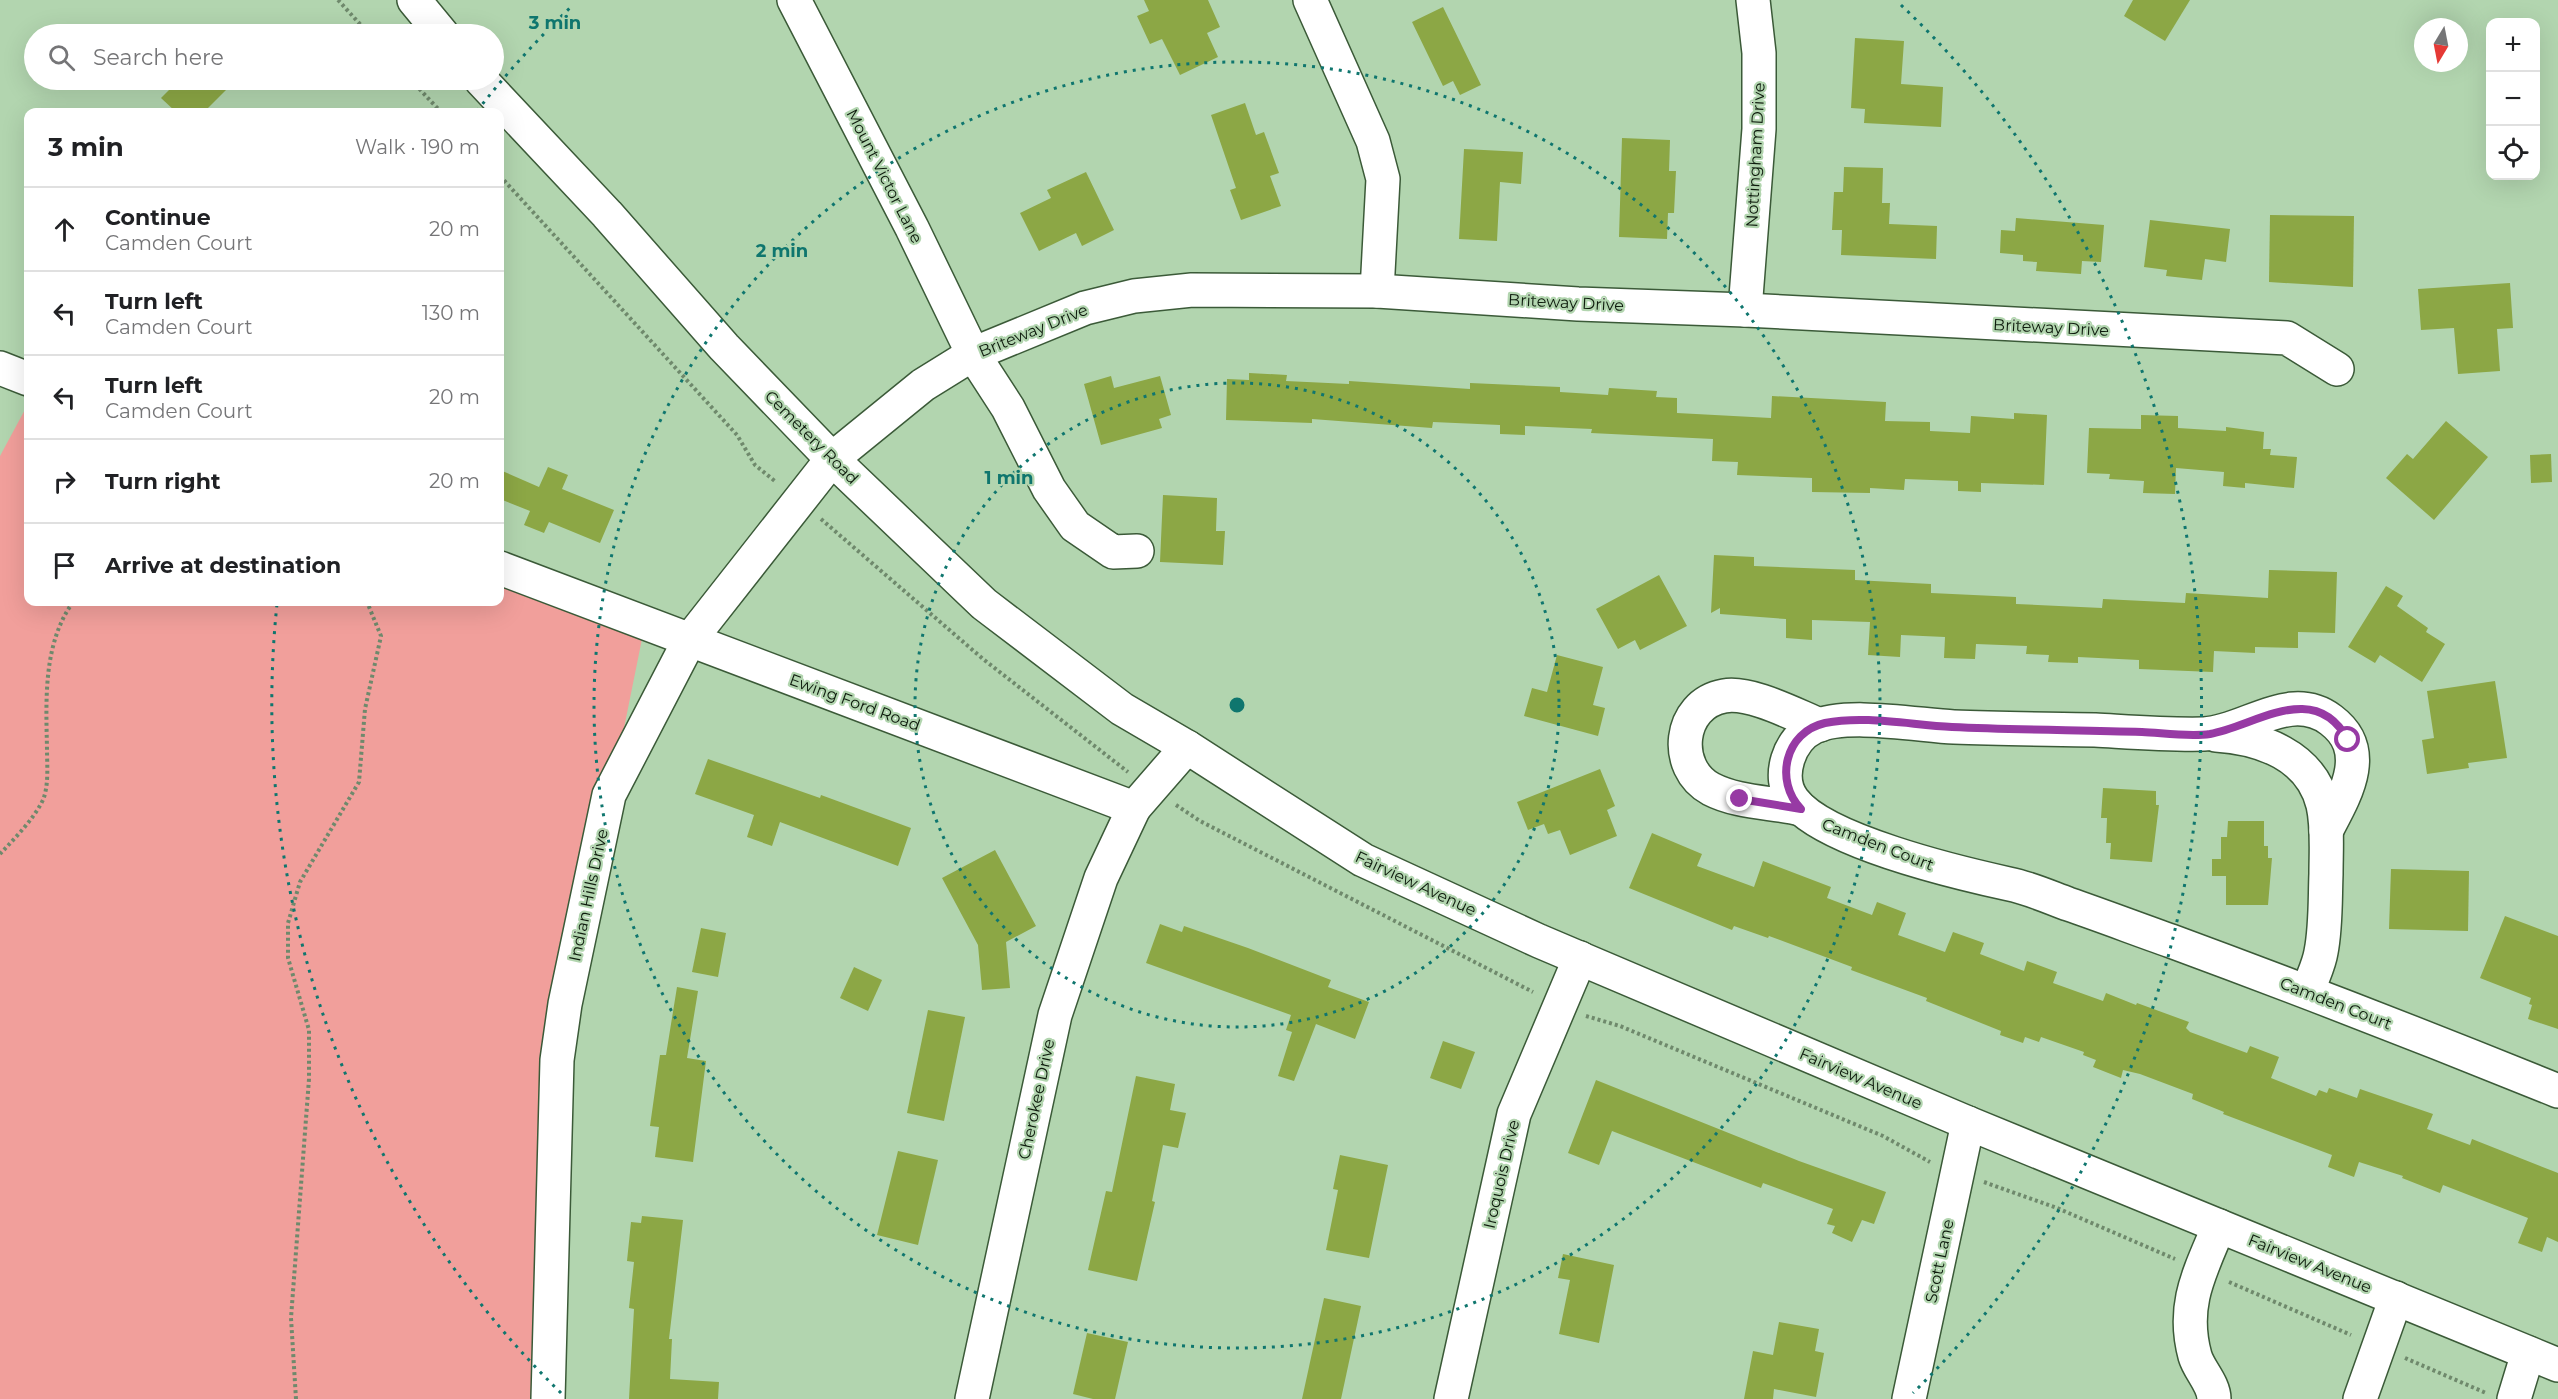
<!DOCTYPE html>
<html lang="en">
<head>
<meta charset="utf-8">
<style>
	:root { --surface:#fff; --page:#f6f6f6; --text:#202124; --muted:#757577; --line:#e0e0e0 }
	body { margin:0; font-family:Montserrat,sans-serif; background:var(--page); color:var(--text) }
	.controls { position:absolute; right:18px; top:18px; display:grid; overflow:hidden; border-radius:12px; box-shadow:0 6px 24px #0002 }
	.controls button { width:54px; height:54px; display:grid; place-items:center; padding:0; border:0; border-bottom:2px solid var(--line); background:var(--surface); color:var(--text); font:30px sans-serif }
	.compass { position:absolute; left:2414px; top:18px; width:54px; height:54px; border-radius:50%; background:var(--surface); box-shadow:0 6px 24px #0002; rotate:190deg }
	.stop { position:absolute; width:18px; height:18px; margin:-14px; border:4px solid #973aa4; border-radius:50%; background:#fff }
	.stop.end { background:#973aa4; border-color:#fff; box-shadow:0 2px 6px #0008 }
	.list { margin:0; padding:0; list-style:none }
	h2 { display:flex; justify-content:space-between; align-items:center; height:78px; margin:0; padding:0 24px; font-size:26px }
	h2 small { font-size:20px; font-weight:400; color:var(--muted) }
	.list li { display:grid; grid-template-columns:39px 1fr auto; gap:18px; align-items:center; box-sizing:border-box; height:84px; padding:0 24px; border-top:2px solid var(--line) }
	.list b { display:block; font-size:22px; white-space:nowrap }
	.list p { margin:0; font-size:20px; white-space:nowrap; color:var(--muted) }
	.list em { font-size:20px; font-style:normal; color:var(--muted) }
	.icon { flex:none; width:33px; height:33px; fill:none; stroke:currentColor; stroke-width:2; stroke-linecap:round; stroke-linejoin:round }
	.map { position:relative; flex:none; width:2558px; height:1399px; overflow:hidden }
	.search { position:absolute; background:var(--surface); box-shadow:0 6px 24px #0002; left:24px; top:24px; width:480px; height:66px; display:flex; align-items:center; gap:15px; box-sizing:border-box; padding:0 21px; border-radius:33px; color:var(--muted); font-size:22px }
	.panel { position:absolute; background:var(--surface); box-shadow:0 6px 24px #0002; left:24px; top:108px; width:480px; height:498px; border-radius:12px }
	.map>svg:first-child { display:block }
</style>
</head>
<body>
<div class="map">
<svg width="2558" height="1399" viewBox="0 0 2558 1399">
	<rect width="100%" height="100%" fill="#b2d5af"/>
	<path fill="#f19f9b" d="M 28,404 L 28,602 L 500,602 L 500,567 L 645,624 L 557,1060 L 548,1399 L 0,1399 L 0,456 Z"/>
	<g fill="#8ca745">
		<path d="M 1144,0 L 1208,0 L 1220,27 L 1207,33 L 1218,57 L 1180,75 L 1162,39 L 1150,44 L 1137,16 L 1149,11 Z"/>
		<path d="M 2133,0 L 2190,0 L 2165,41 L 2124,16 Z"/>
		<path d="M 1443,7 L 1481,85 L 1460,95 L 1453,81 L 1443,86 L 1412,22 Z"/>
		<path d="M 1855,38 L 1904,41 L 1901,84 L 1943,87 L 1941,127 L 1864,123 L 1865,109 L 1851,108 Z"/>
		<path d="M 179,80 L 236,80 L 204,112 L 176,112 L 161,98 Z"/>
		<path d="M 1245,103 L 1256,135 L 1264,132 L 1279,173 L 1270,176 L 1281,206 L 1241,220 L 1230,190 L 1236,188 L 1211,115 Z"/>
		<path d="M 1622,138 L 1670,140 L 1669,171 L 1676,171 L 1674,213 L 1668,213 L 1667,239 L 1619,237 Z"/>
		<path d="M 1464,149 L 1523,152 L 1521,184 L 1500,182 L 1497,241 L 1459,239 Z"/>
		<path d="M 1844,167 L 1883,168 L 1882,203 L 1890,203 L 1889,224 L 1937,226 L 1936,259 L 1841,255 L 1842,230 L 1832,230 L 1834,192 L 1843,192 Z"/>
		<path d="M 1086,172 L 1114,230 L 1082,246 L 1076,233 L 1039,251 L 1020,213 L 1051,198 L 1047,190 Z"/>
		<path d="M 2270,215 L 2354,216 L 2353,287 L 2269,282 Z"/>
		<path d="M 2016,218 L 2104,225 L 2101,262 L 2082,261 L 2081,274 L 2036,271 L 2037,262 L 2023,261 L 2023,255 L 2000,253 L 2001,230 L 2015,231 Z"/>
		<path d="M 2150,220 L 2230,229 L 2226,262 L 2205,259 L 2202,280 L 2166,276 L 2167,270 L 2144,267 Z"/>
		<path d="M 2510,283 L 2513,328 L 2497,329 L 2500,371 L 2458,374 L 2454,328 L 2421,330 L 2418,289 Z"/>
		<path d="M 1249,373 L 1287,375 L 1286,381 L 1349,384 L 1349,381 L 1470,389 L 1470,383 L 1560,387 L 1560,392 L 1608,395 L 1609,388 L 1657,391 L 1656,397 L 1677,398 L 1677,413 L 1771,418 L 1772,396 L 1886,402 L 1885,421 L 1930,422 L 1930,431 L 1970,433 L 1971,416 L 2014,419 L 2014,413 L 2047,415 L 2044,485 L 1981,483 L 1981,492 L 1958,491 L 1958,481 L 1905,479 L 1904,490 L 1870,488 L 1870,493 L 1812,492 L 1812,478 L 1737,475 L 1738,462 L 1712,461 L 1713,439 L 1591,433 L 1592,429 L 1525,426 L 1525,435 L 1500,434 L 1500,425 L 1433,422 L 1432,428 L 1312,419 L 1312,423 L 1226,420 L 1227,379 L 1249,380 Z"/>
		<path d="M 1111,376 L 1114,388 L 1160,376 L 1171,415 L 1159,419 L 1162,428 L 1101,445 L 1084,384 Z"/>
		<path d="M 2141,415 L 2178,416 L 2178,428 L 2226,431 L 2226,427 L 2264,432 L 2263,449 L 2271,449 L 2270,455 L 2297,457 L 2294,488 L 2245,483 L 2245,488 L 2223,486 L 2224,472 L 2176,468 L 2175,494 L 2143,493 L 2144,481 L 2109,479 L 2110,474 L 2087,473 L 2089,428 L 2141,429 Z"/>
		<path d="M 2446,421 L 2488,457 L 2434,520 L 2386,478 L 2407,454 L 2413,459 Z"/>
		<path d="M 2551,454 L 2552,482 L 2531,483 L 2530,455 Z"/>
		<path d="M 548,467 L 568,475 L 562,489 L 614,510 L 600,543 L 549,522 L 544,533 L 524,525 L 530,511 L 500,499 L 500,470 L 539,487 Z"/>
		<path d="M 1163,495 L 1217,498 L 1216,531 L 1225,531 L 1223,565 L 1160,562 Z"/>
		<path d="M 1714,555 L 1754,557 L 1754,566 L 1855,570 L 1855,580 L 1931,584 L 1931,593 L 2016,597 L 2016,604 L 2102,608 L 2103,599 L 2185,603 L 2186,593 L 2268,598 L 2269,570 L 2337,572 L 2335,633 L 2298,632 L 2298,648 L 2255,647 L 2255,653 L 2214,651 L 2213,672 L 2139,669 L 2139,660 L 2078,657 L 2078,663 L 2048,662 L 2049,655 L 2026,654 L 2027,646 L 1976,644 L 1975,659 L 1944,658 L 1945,637 L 1901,635 L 1900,657 L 1868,655 L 1870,622 L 1812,620 L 1812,640 L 1786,638 L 1786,619 L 1720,614 L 1720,608 L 1711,613 Z"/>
		<path d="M 1659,575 L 1687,626 L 1640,650 L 1635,640 L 1618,649 L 1596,609 Z"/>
		<path d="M 2386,586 L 2403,596 L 2397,606 L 2428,628 L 2426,632 L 2445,644 L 2422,682 L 2380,655 L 2375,663 L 2348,647 Z"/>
		<path d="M 1557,655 L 1603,667 L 1593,705 L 1605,708 L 1598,736 L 1524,716 L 1532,688 L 1547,692 Z"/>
		<path d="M 2495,681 L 2507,758 L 2468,763 L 2469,768 L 2427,774 L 2422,740 L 2434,738 L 2427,691 Z"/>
		<path d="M 708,759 L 820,798 L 821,795 L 911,828 L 898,866 L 780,822 L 772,846 L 747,837 L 754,815 L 695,794 Z"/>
		<path d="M 1600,769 L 1615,806 L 1607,810 L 1617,836 L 1570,855 L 1560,830 L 1548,834 L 1544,824 L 1528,830 L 1517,802 Z"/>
		<path d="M 2103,788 L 2156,791 L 2156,805 L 2159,805 L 2152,862 L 2110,859 L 2111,843 L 2106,843 L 2107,818 L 2101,818 Z"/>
		<path d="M 2228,821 L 2264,821 L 2264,846 L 2268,846 L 2268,858 L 2272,858 L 2268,905 L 2226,905 L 2226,876 L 2212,876 L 2212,859 L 2221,859 L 2221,837 L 2227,837 Z"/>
		<path d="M 1652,833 L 1702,854 L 1697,866 L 1754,887 L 1763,861 L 1831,887 L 1827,898 L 1872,915 L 1877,902 L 1906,913 L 1898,935 L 1945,952 L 1953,932 L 1984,943 L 1980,954 L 2024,971 L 2027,961 L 2057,972 L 2053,983 L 2103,1001 L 2106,993 L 2136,1005 L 2137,1003 L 2189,1022 L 2186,1028 L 2190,1032 L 2247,1053 L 2250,1046 L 2279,1057 L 2271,1078 L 2316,1096 L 2319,1090 L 2327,1093 L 2329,1088 L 2357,1098 L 2360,1089 L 2433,1114 L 2427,1129 L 2470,1145 L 2472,1139 L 2558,1173 L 2558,1242 L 2547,1237 L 2542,1252 L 2518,1243 L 2528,1218 L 2443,1185 L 2440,1193 L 2402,1178 L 2403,1176 L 2359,1162 L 2354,1177 L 2328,1167 L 2332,1155 L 2223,1114 L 2224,1112 L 2192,1099 L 2193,1094 L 2140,1074 L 2123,1070 L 2121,1078 L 2093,1067 L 2096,1060 L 2083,1055 L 2084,1052 L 2041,1037 L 2039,1042 L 2025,1037 L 2023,1043 L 2000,1035 L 2001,1031 L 1926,1001 L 1927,998 L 1851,970 L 1852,967 L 1769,936 L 1768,938 L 1734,926 L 1732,930 L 1629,888 Z"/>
		<path d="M 995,850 L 1036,926 L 1006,942 L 1010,988 L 982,990 L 978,945 L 942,878 Z"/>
		<path d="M 2391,869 L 2469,871 L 2468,931 L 2389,929 Z"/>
		<path d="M 2505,916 L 2558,936 L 2558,1029 L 2528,1019 L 2532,1005 L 2529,1004 L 2531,998 L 2480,978 Z"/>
		<path d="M 1160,924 L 1182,932 L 1184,926 L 1248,948 L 1331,980 L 1328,987 L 1369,1002 L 1355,1039 L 1316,1024 L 1294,1081 L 1278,1076 L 1292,1032 L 1286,1030 L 1291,1015 L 1146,963 Z"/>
		<path d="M 701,928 L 726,933 L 718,977 L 692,972 Z"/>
		<path d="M 854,967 L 882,980 L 868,1011 L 840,998 Z"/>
		<path d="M 677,987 L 698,991 L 687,1058 L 706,1061 L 693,1162 L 655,1157 L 659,1127 L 650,1126 L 660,1055 L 666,1055 Z"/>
		<path d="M 928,1010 L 965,1017 L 944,1121 L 907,1113 Z"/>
		<path d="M 1443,1041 L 1475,1052 L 1461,1089 L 1430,1078 Z"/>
		<path d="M 1136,1076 L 1175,1084 L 1170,1110 L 1186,1113 L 1178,1148 L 1163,1145 L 1152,1201 L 1155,1202 L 1137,1281 L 1088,1270 L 1106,1191 L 1112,1192 Z"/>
		<path d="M 1596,1080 L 1799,1161 L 1886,1192 L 1874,1224 L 1862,1220 L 1852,1242 L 1832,1233 L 1835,1226 L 1827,1224 L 1833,1209 L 1763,1183 L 1761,1188 L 1612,1131 L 1599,1165 L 1568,1153 Z"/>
		<path d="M 898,1151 L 938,1160 L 918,1245 L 877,1235 Z"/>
		<path d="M 1340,1155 L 1388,1165 L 1369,1258 L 1326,1250 L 1338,1190 L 1333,1189 Z"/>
		<path d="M 642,1216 L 683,1220 L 669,1339 L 672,1339 L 670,1379 L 719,1382 L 718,1399 L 629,1399 L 634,1309 L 629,1308 L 634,1262 L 627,1261 L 631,1222 L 641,1223 Z"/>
		<path d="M 1563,1254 L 1614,1265 L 1599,1343 L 1559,1334 L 1570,1280 L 1558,1278 Z"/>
		<path d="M 1324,1298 L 1361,1306 L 1341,1399 L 1302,1399 Z"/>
		<path d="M 1779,1322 L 1819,1329 L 1815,1351 L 1824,1353 L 1816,1397 L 1774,1389 L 1773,1399 L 1744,1399 L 1753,1351 L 1773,1355 Z"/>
		<path d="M 1087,1333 L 1128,1342 L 1115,1399 L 1093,1399 L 1073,1394 Z"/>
	</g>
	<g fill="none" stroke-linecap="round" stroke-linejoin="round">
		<defs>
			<g id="minor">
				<path d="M 794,0 L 912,228 L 973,354 L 1008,408 L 1049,489 L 1075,526 L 1113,552 L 1137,551"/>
				<path d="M 1310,0 L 1373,141 L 1383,179 L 1377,291"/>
				<path d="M 1745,310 L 1759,129 L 1759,53 L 1753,0"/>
				<path d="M 0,368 L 28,379"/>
				<path d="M 500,568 L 1134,808 L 1187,747"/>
				<path d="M 2216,735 C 2261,738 2311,755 2323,805 C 2328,827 2326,851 2326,874 C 2325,899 2326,927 2321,952 C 2319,965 2312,978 2308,991"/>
				<path d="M 1801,809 C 1772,802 1738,803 1711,789 C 1672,768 1678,704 1724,696 C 1750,691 1795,715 1820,725"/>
				<path d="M 2326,831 C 2345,795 2372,751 2331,720 C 2290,689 2246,732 2204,734 C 2168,735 2131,732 2095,730 C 2048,729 2001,729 1954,727 C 1917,725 1846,712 1814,727 C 1789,739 1776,777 1793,800 C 1823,841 1959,873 2009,884 C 2029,888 2049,897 2068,904 C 2103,916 2137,929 2171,941 C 2301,989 2430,1039 2558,1091"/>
				<path d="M 548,1399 L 557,1060 L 565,1004 L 609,795 L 689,641 L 832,459 L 923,385 L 973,354 L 1085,308 L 1134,296 L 1192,290 L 1377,291 L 1578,304 L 1745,310 L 2287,338 L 2337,369"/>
				<path d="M 972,1399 L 1055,1015 L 1101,878 L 1134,808"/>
				<path d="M 1451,1399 L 1514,1114 L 1580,958"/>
				<path d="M 1909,1399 L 1968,1123"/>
				<path d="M 2214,1399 C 2214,1384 2199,1370 2195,1356 C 2181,1305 2200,1272 2219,1226"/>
				<path d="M 2360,1399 L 2396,1298"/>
				<path d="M 2514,1399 L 2528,1353"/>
			</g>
			<g id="major">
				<path d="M 414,0 L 442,34"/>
				<path d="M 481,80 L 607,214 L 724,347 L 832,459 L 984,604 L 1122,709 L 1187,747 L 1363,860 L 1539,941 L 1968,1123 L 2558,1365"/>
			</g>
		</defs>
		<use href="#minor" stroke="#3b5a38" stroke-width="36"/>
		<use href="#major" stroke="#3b5a38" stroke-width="36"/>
		<g stroke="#6f896c" stroke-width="4" stroke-dasharray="3 3" stroke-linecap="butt">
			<path d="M 338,0 L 369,34"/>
			<path d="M 411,80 L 441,112"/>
			<path d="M 500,176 L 737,435 L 755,465 L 776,482"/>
			<path d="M 821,519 L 983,659 L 1128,772"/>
			<path d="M 1176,805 L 1200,821 L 1533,992"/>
			<path d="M 0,854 C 15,838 33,820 43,800 C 49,785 47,765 47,749 C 46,699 43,644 73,602"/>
			<path d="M 1586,1016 L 1620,1026 L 1883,1136 L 1930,1162"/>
			<path d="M 1984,1182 L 2057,1208 L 2175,1259"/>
			<path d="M 2229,1282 L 2351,1335"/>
			<path d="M 2405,1358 L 2486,1393"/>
			<path d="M 296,1399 L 291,1318 L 309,1079 L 309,1030 L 288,958 L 288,923 L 300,882 L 359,782 L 365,709 L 381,636 L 367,602"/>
		</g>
		<use href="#minor" stroke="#fff" stroke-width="33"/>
		<use href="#major" stroke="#fff" stroke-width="33"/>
	</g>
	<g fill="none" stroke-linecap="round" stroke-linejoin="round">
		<path stroke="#973aa4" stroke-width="8" d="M 1740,799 L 1801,809 C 1774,781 1785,732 1825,723 C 1865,715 1911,725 1952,727 C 2015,730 2079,730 2142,732 C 2163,733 2189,737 2210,734 C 2257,725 2315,679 2348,740"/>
	</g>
	<g fill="none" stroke="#0f766e" stroke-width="3" stroke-dasharray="3 6">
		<circle cx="1237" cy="705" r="322"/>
		<circle cx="1237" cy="705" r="643"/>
		<path d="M561 1393A965 965 0 0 1 277 604M477 111A965 965 0 0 1 573 5M1901 5A965 965 0 0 1 1913 1393"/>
	</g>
	<g text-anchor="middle" stroke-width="4.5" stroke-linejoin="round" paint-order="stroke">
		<g font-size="16" fill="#0d1a0c" stroke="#b2d5af">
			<text transform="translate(1755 155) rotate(-87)" y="6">Nottingham Drive</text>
			<text transform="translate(885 176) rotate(63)" y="6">Mount Victor Lane</text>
			<text transform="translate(1566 302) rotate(3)" y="6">Briteway Drive</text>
			<text transform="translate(2051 327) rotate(3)" y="6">Briteway Drive</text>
			<text transform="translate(1033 330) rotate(-22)" y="6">Briteway Drive</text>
			<text transform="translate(812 437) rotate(45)" y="6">Cemetery Road</text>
			<text transform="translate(855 702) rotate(20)" y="6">Ewing Ford Road</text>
			<text transform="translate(1878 844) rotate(21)" y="6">Camden Court</text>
			<text transform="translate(1416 883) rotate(25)" y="6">Fairview Avenue</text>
			<text transform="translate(588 895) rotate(-78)" y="6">Indian Hills Drive</text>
			<text transform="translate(2336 1003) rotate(21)" y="6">Camden Court</text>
			<text transform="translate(1861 1078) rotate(23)" y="6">Fairview Avenue</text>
			<text transform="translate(1036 1099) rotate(-78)" y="6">Cherokee Drive</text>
			<text transform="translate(1501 1174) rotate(-77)" y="6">Iroquois Drive</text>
			<text transform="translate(1939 1261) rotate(-78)" y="6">Scott Lane</text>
			<text transform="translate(2310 1263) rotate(22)" y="6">Fairview Avenue</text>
		</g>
	</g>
	<circle cx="1237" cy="705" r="9" fill="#0f766e" stroke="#b2d5af" stroke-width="3"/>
	<g font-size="18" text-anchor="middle" font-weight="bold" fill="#0f766e" stroke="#b2d5af" stroke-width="4.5" stroke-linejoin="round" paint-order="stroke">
		<text x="555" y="29">3 min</text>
		<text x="782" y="257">2 min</text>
		<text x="1009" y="484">1 min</text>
	</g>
</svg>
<div class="controls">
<button>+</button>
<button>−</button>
<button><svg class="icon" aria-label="locate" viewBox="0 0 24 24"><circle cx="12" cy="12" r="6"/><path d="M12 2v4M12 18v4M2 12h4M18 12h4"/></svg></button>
</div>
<svg class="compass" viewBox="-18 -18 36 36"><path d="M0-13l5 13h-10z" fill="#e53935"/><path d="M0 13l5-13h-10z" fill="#757577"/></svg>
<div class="stop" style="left:2348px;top:740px"></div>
<div class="stop end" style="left:1740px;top:799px"></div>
<div class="search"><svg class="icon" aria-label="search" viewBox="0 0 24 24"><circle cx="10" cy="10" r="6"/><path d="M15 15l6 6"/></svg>Search here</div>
<section class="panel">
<h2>3 min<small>Walk · 190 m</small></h2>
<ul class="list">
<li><svg class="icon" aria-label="ahead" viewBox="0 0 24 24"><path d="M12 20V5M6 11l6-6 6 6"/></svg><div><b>Continue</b><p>Camden Court</p></div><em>20 m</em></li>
<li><svg class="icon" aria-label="left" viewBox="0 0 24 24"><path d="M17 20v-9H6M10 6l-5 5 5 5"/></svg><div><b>Turn left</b><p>Camden Court</p></div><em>130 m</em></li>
<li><svg class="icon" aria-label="left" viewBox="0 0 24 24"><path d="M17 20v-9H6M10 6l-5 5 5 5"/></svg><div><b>Turn left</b><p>Camden Court</p></div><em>20 m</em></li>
<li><svg class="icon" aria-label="right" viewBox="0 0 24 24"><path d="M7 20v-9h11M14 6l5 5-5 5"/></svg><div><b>Turn right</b></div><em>20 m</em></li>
<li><svg class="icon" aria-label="arrive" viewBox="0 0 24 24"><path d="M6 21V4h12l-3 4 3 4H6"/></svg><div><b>Arrive at destination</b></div></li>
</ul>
</section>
</div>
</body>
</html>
